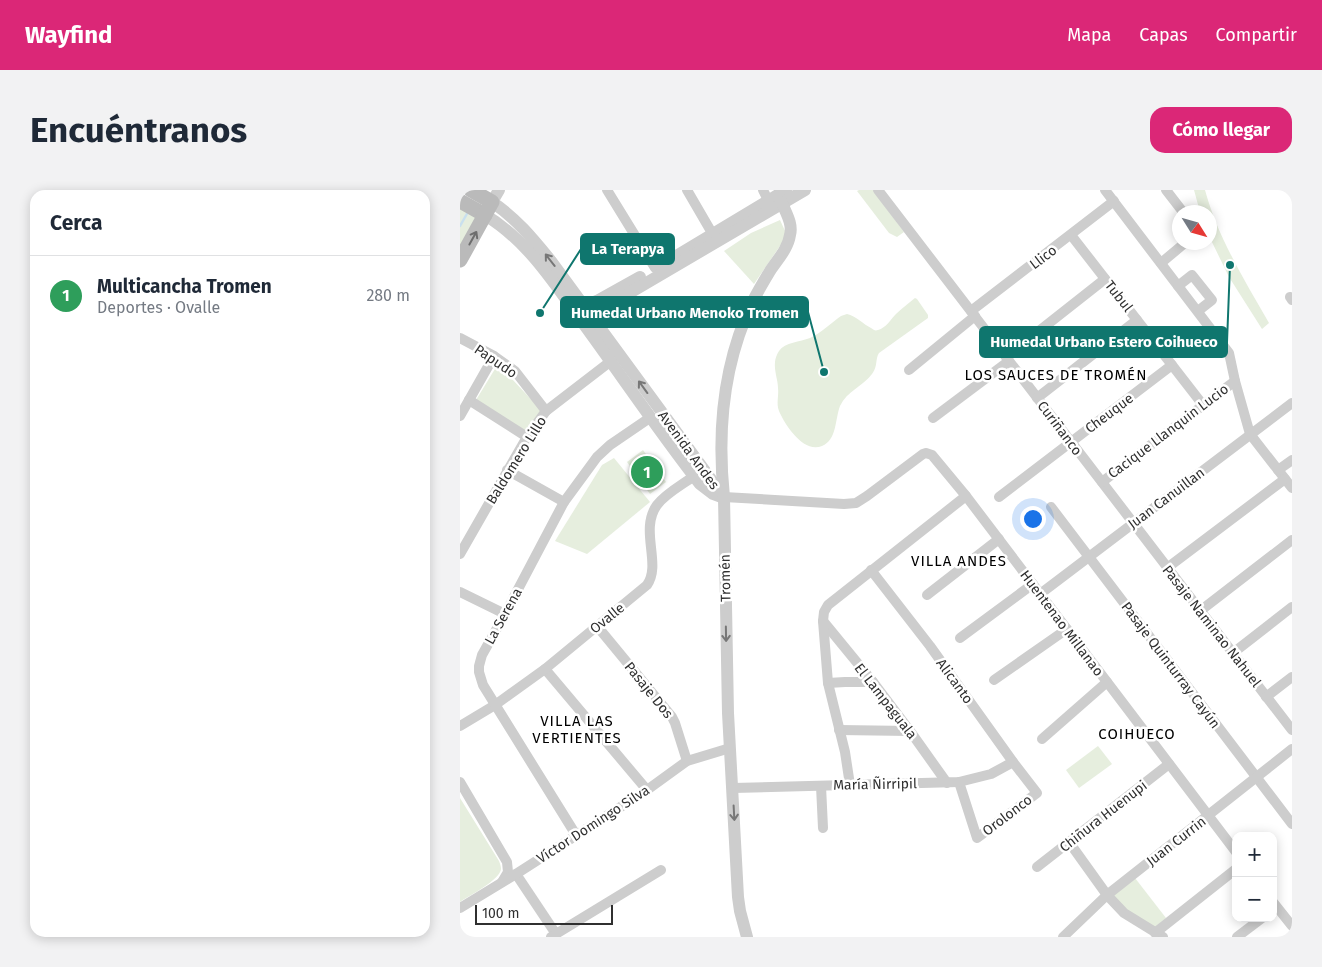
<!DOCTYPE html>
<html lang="es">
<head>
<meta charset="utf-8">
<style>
	:root { --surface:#fff; --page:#f2f2f3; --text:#1f2937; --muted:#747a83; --line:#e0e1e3; --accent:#db2777 }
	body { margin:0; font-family:"Fira Sans",sans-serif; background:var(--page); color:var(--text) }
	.controls { position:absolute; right:15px; bottom:15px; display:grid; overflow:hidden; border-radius:10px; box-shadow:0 2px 12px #0003 }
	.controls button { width:45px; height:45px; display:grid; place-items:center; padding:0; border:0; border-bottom:1px solid var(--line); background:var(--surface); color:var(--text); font:25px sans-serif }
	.compass { position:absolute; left:712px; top:15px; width:45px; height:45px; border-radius:50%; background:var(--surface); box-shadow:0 2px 12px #0003; rotate:127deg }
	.scale { position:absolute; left:15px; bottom:12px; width:138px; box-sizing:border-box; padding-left:5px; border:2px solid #303030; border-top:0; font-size:14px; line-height:18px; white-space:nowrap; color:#303030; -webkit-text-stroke:4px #fff; paint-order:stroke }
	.you { position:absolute; left:572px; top:328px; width:18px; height:18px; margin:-12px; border:4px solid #fff; border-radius:50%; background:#1a73e8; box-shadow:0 0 0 8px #1a73e833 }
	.badge { display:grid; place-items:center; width:32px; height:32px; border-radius:50%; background:var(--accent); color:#fff; font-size:16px; font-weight:700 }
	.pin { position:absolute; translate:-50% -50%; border:2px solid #fff; box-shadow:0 1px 5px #0006 }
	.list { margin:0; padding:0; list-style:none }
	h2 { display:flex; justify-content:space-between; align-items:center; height:65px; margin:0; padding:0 20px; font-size:21px }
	h2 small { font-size:16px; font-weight:400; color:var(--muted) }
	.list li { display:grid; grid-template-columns:32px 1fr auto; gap:15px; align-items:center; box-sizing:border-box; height:80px; padding:0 20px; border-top:1px solid var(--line) }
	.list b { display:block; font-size:19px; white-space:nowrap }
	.list p { margin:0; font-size:16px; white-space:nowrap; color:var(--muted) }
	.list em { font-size:16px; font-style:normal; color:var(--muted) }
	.map { position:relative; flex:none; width:832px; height:747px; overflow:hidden; border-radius:15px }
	header { display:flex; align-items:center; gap:30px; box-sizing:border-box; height:70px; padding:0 25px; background:var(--accent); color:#fff }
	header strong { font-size:24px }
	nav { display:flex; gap:28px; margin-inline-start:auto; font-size:18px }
	.intro { display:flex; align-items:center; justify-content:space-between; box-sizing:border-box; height:120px; padding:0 30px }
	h1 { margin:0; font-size:35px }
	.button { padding:12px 22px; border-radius:15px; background:var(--accent); color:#fff; font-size:18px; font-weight:700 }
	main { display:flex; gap:30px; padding:0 30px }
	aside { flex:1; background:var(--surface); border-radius:15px; box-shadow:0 2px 12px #0003 }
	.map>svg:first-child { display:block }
</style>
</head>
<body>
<header>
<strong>Wayfind</strong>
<nav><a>Mapa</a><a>Capas</a><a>Compartir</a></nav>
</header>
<div class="intro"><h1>Encuéntranos</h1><a class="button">Cómo llegar</a></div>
<main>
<aside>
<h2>Cerca<small></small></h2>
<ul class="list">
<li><span class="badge" style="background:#2e9e5b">1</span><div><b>Multicancha Tromen</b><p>Deportes · Ovalle</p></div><em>280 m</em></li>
</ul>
</aside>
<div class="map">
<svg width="832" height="747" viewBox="0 0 832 747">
	<rect width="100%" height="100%" fill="#fff"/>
	<g fill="#e6eede">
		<path d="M 399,0 L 413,0 L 444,42 L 437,47 L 429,43 L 397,1 Z"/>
		<path d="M 734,0 L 745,0 C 758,48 785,91 809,133 L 802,139 L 769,87 L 750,48 L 749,22 L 740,22 Z"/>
		<path d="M 0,18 L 16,27 L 0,56 Z"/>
		<path d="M 320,30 L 326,43 L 324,50 L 294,94 L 264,61 L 291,43 Z"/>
		<path d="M 455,108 L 457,109 L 468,125 L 468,128 L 419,163 C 415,169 418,176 412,184 C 403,196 387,201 380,216 C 375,229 377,250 362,256 C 344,264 325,235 319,221 C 316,213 319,206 318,198 C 318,190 314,181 315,172 C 315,169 317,164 319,161 C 325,152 340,152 350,148 C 361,143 371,133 381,126 L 387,124 C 396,126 403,134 411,138 C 414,140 415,141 418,140 C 426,138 431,129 436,124 C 442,118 449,113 455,108 Z"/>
		<path d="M 38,174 L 82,221 L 67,244 L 16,210 Z"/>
		<path d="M 183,260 L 206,292 L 190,304 L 167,272 Z"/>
		<path d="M 154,268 L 190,312 L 127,364 L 95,351 L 142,275 Z"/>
		<path d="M 638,556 L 652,574 L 619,598 L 606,580 Z"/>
		<path d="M 0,608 L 39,671 C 40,674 41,676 41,679 C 40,690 10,705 0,712 Z"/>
		<path d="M 675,688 L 706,728 L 694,738 L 667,721 L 653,705 Z"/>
	</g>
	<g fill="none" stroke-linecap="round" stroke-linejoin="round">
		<path stroke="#c9e0ee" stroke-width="2.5" d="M 0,36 L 8,22"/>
		<g stroke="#cdcdcd" stroke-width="10">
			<path d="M 147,0 L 195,78"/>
			<path d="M 227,0 L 252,43"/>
			<path d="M 303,0 L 308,10"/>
			<path d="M 418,0 L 832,540"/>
			<path d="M 645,0 L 769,163 L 775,191 L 790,244 L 832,298"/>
			<path d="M 706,0 L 723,22"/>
			<path d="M 611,45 L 743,215"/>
			<path d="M 701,73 L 726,52"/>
			<path d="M 718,96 L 732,85 L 752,110 L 738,121"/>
			<path d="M 830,107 L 832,110"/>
			<path d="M 511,121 L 654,11"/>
			<path d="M 0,148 L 34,166 L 55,181 L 86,221"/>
			<path d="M 546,167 L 645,89"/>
			<path d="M 449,180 L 515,126"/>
			<path d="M 577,208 L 677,130"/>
			<path d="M 9,210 L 67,247"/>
			<path d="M 0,226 L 34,166"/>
			<path d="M 473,228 L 549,171"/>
			<path d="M 47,280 L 104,312"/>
			<path d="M 818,280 L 832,270"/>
			<path d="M 642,292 L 775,191"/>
			<path d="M 264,307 L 384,314 L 396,313 L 407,306 L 463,264 L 466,263 L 472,265 L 506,306 L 776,662"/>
			<path d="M 539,307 L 712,175"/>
			<path d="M 591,317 L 832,634"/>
			<path d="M 0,364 L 67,247 L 86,221 L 151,171"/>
			<path d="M 707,378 L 825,289"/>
			<path d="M 411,380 L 470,456 L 553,572 L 577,603 L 517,648 L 499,592"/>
			<path d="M 0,402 L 45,424"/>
			<path d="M 580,404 L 832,213"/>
			<path d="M 467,405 L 539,349"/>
			<path d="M 740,421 L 832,350"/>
			<path d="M 363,431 L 413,492 L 450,541 L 487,593"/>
			<path d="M 137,436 L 212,527 L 215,533 L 227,571"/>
			<path d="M 500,448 L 573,394"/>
			<path d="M 773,463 L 832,417"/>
			<path d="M 85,479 L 187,600"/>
			<path d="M 534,490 L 607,439"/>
			<path d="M 368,493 L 385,492 L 413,492"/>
			<path d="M 806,507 L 832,487"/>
			<path d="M 0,536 L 35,515 L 85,479 L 187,395 C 202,374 179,340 197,315 C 206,303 222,295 234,286"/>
			<path d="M 379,540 L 450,541"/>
			<path d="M 582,549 L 647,492"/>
			<path d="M 0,592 L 47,672 L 48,682 L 42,692"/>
			<path d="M 390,595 L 385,562 L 368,493 L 363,431 L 364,422 L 368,415 L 506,306"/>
			<path d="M 361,596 L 363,638"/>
			<path d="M 273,598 L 499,592 L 531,584 L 553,572"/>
			<path d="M 116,645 L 23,495 L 19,482 L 19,476 L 22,465 L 45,424 L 104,312 L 137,267 L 150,255 L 191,227"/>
			<path d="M 609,652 L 647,705 L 664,723 L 703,747"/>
			<path d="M 577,677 L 709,574"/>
			<path d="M 56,684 L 96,744"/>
			<path d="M 813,712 L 832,736"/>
			<path d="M 0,718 L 56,684 L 187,600 L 227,571 L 270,558"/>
			<path d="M 695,743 L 776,679"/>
			<path d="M 91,747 L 201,680"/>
			<path d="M 603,747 L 647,705 L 832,559"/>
			<path d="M 777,747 L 802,728"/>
		</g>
		<g stroke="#cdcdcd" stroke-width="12">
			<path d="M 39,0 L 32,12 C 56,28 73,49 91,71 L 264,307"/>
			<path d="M 25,25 C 70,52 98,99 128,140 C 165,191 201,244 240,294 L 253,304 L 261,307"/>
			<path d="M 198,77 L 326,0"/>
			<path d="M 118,118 L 137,111 L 180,87"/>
			<path d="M 124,127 L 137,122 L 345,0"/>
			<path d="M 287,747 L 280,721 L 278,707 L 268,523 L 264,307 C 257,240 263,173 293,111 C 298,101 304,91 310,81 C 317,70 328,59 330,45 C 333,34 326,23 322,13"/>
		</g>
		<g stroke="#bababa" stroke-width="15">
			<path d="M 0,11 L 25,25"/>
			<path d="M 0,70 L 32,12 L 11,0"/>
		</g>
	</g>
	<defs><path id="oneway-shaft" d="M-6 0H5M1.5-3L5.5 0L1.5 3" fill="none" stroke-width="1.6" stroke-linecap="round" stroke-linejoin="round" transform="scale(1.25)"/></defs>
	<use stroke="#6e6e6e" href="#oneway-shaft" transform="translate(13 48) rotate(-61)"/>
	<g stroke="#777">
		<use href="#oneway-shaft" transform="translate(90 70) rotate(-128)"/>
		<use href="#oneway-shaft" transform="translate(183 197) rotate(-126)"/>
		<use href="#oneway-shaft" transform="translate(266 444) rotate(89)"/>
		<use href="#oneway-shaft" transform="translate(274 623) rotate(87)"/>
	</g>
	<g text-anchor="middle" stroke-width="5" stroke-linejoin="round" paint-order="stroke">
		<g font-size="14" fill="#303030" stroke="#fff">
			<text transform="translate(583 67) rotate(-37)" y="5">Llico</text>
			<text transform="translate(659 106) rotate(52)" y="5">Tubul</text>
			<text transform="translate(36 171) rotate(34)" y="5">Papudo</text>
			<text transform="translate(649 223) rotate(-37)" y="5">Cheuque</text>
			<text transform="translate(600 238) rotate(53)" y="5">Curiñanco</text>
			<text transform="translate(708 241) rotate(-37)" y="5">Cacique Llanquin Lucio</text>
			<text transform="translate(229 260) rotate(54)" y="5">Avenida Andes</text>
			<text transform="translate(56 270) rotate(-58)" y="5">Baldomero Lillo</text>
			<text transform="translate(706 308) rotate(-37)" y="5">Juan Canuillan</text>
			<text transform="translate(265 388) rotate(-91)" y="5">Tromén</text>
			<text transform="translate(43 426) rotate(-61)" y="5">La Serena</text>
			<text transform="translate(147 428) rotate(-39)" y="5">Ovalle</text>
			<text transform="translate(602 433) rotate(53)" y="5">Huentenao Millanao</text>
			<text transform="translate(752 436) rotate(52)" y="5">Pasaje Naminao Nahuel</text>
			<text transform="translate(711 475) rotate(53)" y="5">Pasaje Quinturray Cayún</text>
			<text transform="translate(495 491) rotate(54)" y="5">Alicanto</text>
			<text transform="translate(189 500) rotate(51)" y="5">Pasaje Dos</text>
			<text transform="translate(426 511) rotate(52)" y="5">El Lampaguala</text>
			<text transform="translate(415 594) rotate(-1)" y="5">María Ñirripil</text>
			<text transform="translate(547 625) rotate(-37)" y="5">Orolonco</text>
			<text transform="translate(643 626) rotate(-38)" y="5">Chiñura Huenupi</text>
			<text transform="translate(133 634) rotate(-33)" y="5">Víctor Domingo Silva</text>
			<text transform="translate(716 651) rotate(-38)" y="5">Juan Currin</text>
		</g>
		<g font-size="15" letter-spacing="1" fill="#000" stroke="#fff">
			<text x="596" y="190">LOS SAUCES DE TROMÉN</text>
			<text x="499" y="376">VILLA ANDES</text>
			<text x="117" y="536">VILLA LAS<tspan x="117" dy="17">VERTIENTES</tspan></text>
			<text x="677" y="549">COIHUECO</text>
		</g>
	</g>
	<path fill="none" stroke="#0f766e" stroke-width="2" d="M80 123L121 59M364 182L348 122M770 75L767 152"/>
	<g fill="#0f766e" stroke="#fff" stroke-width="2">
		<circle cx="80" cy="123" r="5"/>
		<circle cx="364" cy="182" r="5"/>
		<circle cx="770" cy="75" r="5"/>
	</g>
	<g fill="#0f766e" stroke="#0f766e" stroke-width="2">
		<rect x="121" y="44" width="93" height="30" rx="5"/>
		<rect x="101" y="107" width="247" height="30" rx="5"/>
		<rect x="520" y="137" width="247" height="30" rx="5"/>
	</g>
	<g font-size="15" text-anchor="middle" font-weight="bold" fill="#fff">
		<text x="168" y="64">La Terapya</text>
		<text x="225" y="128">Humedal Urbano Menoko Tromen</text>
		<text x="644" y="157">Humedal Urbano Estero Coihueco</text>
	</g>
</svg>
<div class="controls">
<button>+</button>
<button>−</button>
</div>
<svg class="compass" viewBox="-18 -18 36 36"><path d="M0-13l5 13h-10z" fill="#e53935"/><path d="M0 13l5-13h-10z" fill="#747a83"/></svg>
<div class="scale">100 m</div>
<div class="you"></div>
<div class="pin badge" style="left:187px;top:282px;background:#2e9e5b">1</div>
</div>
</main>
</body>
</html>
